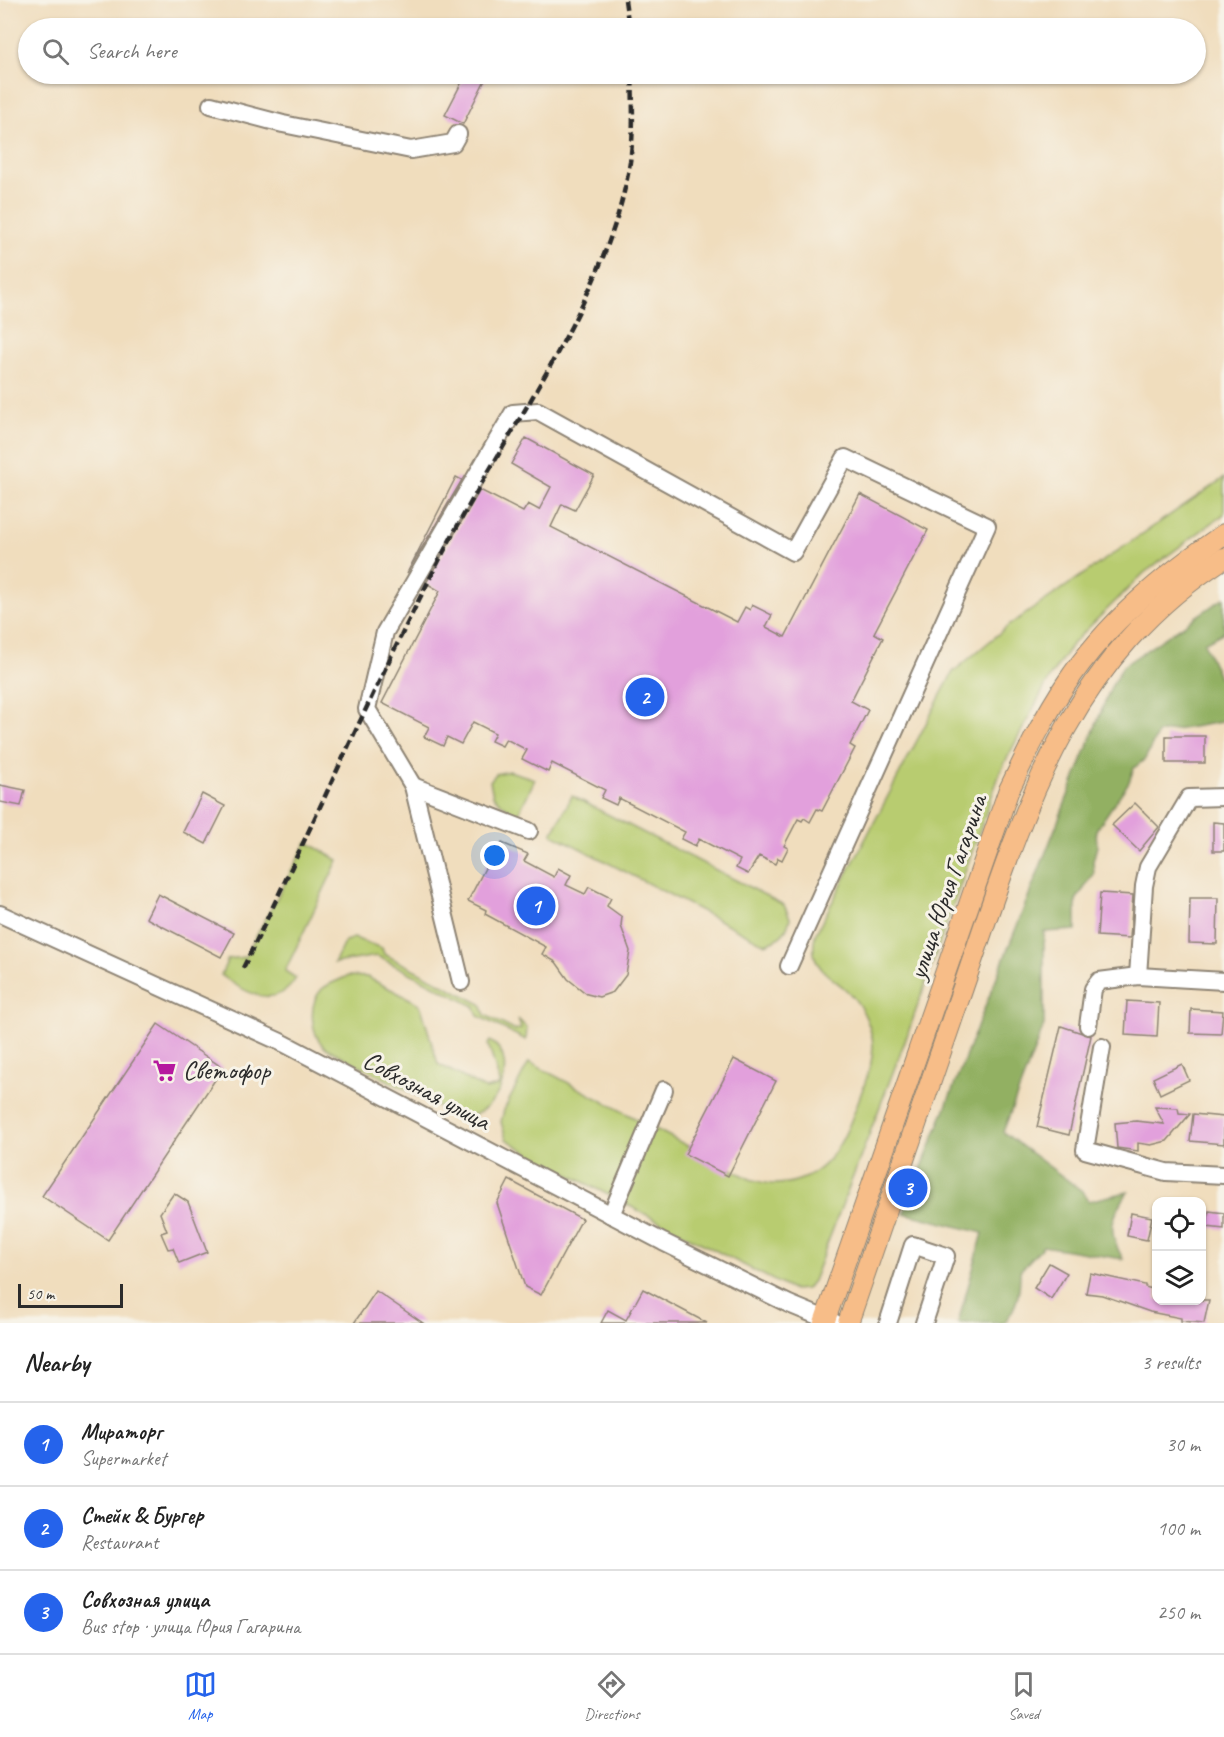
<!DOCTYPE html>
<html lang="en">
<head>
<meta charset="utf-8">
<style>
	:root { --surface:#fff; --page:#f2f2f2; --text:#222; --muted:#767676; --line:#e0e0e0; --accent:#2563eb }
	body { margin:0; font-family:Caveat,sans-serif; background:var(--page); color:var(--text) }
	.controls { position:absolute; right:18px; bottom:18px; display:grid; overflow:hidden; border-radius:12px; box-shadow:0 2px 4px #0004 }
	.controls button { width:54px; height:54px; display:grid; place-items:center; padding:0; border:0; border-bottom:2px solid var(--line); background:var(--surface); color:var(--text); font:30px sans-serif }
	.scale { position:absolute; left:18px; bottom:15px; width:105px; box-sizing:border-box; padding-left:6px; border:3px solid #2b2b2b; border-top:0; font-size:16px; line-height:21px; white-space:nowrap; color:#2b2b2b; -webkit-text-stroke:4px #f7f3e8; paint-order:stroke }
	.you { position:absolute; left:495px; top:856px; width:21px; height:21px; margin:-15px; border:4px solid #fff; border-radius:50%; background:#1a73e8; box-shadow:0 0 0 9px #1a73e833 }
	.badge { display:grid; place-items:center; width:39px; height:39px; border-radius:50%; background:var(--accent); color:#fff; font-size:20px; font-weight:700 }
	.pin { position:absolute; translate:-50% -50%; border:3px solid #fff; box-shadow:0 2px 6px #0006 }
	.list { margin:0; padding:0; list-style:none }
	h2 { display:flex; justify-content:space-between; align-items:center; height:78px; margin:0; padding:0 24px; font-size:26px }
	h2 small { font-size:20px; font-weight:400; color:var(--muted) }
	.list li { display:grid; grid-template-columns:39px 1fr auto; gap:18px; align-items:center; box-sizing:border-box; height:84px; padding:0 24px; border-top:2px solid var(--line) }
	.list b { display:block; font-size:22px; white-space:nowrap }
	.list p { margin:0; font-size:20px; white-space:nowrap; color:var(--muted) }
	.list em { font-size:20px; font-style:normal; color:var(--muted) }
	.icon { flex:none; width:33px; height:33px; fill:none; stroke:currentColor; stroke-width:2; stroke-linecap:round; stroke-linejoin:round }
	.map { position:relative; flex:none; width:1224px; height:1323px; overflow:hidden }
	.search { position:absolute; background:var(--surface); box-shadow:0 2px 4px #0004; left:18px; right:18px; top:18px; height:66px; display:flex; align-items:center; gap:15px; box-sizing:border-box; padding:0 21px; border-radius:33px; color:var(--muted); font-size:22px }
	.sheet { height:330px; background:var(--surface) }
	nav { display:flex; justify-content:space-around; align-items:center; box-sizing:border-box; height:84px; border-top:2px solid var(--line); background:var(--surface); font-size:16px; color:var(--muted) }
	nav a { display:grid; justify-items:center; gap:3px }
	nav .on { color:var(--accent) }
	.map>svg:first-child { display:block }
</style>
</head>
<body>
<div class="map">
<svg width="1224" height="1323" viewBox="0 0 1224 1323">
	<rect width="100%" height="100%" fill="#f7f3e8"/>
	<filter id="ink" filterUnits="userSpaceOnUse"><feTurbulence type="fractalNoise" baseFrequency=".0167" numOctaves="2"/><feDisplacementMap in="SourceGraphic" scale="12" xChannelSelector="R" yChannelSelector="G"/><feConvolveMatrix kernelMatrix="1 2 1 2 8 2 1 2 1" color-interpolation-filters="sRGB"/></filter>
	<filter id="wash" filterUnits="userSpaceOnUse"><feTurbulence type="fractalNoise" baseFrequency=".008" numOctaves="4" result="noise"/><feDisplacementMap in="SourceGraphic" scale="24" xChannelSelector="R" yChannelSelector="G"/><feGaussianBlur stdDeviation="1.35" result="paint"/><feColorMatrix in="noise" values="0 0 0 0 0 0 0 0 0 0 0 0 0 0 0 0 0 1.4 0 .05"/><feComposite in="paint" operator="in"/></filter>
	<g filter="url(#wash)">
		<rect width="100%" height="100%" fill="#f0ddbd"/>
		<g fill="#b8cc6f" stroke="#727c4d" stroke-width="1.5">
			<path d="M 1224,478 L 1224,514 L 1144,573 L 1073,643 L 1050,677 L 1001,770 L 908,1033 L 813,1281 L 806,1289 L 792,1290 L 537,1158 L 506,1139 L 501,1122 L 504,1110 L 529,1062 L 750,1179 C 758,1181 768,1185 777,1184 C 828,1182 845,1139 859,1099 C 866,1080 876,1057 872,1037 C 868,1017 858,1000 843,987 C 831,977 817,970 814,953 C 813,948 814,941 815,935 L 953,672 L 1008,626 Z"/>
			<path d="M 509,771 L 535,779 L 517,817 L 493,796 L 490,781 L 496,774 Z"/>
			<path d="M 572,796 L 784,905 L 790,918 C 786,934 780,939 765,944 L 552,834 Z"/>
			<path d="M 307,842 L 338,860 L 285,971 L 296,978 C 277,1011 245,993 221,975 L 228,959 L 245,957 Z"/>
			<path d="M 354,938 L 382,948 L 384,954 L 481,1004 L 485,1015 L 514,1030 L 521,1029 L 518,1019 L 527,1028 L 526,1040 L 478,1016 L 474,1006 L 377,956 L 334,963 L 345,941 Z"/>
			<path d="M 348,976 L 367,977 L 414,1001 L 421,1007 L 438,1064 L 485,1089 L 498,1086 L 500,1083 L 488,1044 L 490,1041 C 524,1059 493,1130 452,1114 L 324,1047 C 311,1033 307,1005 322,989 C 329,983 340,980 348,976 Z"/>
		</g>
		<path fill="#92b062" stroke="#5e6e46" stroke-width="1.5" d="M 1224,598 L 1224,632 L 1204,643 L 1224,688 L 1224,718 L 1221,722 L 1158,733 L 1145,759 L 1134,768 L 1129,782 L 1096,830 L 1097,846 L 1093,861 L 1094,874 L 1076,900 L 1076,930 L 1044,932 L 1044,1025 L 1003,1132 L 1082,1191 L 1088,1201 L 1128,1192 C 1110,1219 1107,1231 1123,1259 L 1043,1246 L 1020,1271 C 1020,1292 1018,1306 1004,1323 L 958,1323 L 983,1233 L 904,1213 L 1110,689 L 1123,666 Z"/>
		<g id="blocks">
			<g fill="#e2a0dc">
				<path d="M 466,74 L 488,74 L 463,124 L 445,115 Z"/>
				<path d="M 526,438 L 594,475 L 575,510 L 562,504 L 551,527 L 737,622 L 745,607 L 750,610 L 752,605 L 772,615 L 766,627 L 785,637 L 860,494 L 928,530 L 874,633 L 883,638 L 851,701 L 868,710 L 850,745 L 855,748 L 822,811 L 817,809 L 810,822 L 804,818 L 802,821 L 798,819 L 784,846 L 788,848 L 782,860 L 778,858 L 775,864 L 759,856 L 748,874 L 736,868 L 740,860 L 699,839 L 695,846 L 681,839 L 685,832 L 619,798 L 616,805 L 601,798 L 605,790 L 552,763 L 548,772 L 522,759 L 527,750 L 506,739 L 502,746 L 491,741 L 495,733 L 473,722 L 461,744 L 447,737 L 443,746 L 424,737 L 429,727 L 382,703 L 440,591 L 426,583 L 480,490 L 523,512 L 528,504 L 539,510 L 551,487 L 511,464 Z"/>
				<path d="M 456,477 L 462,480 L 407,573 Z"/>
				<rect x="1166" y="736" width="39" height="27"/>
				<path d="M 0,785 L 25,790 L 21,806 L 0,802 Z"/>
				<path d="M 202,794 L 225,806 L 206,844 L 183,832 Z"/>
				<path d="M 1135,803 L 1159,827 L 1139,851 L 1112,825 Z"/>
				<path d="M 1213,822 L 1224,823 L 1224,851 L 1213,851 Z"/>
				<path d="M 502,843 L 528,854 L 524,861 L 554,877 L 558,868 L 571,875 L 566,885 L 585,894 L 589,887 L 611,898 L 607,906 L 622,917 L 621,926 L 630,951 L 626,975 L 613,992 L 599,997 L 587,994 L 568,979 L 556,962 L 542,954 L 546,947 L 485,914 L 486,910 L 468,901 L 495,849 L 498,850 Z"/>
				<path d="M 1100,893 L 1133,895 L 1130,938 L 1097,936 Z"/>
				<path d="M 158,894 L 234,933 L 221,957 L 146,918 Z"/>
				<path d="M 1190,898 L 1218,898 L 1217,944 L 1189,943 Z"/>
				<path d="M 1127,1001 L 1159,1003 L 1157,1037 L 1125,1035 Z"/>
				<path d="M 1191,1009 L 1223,1011 L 1221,1034 L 1190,1033 Z"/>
				<path d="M 158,1024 L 223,1068 L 108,1240 L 42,1196 Z"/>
				<path d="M 1061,1026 L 1091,1036 L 1069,1135 L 1037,1127 Z"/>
				<path d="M 734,1059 L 776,1081 L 728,1176 L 685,1154 Z"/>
				<path d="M 1182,1064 L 1189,1080 L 1160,1094 L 1153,1078 Z"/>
				<path d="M 1155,1107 L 1178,1108 L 1179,1113 L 1190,1114 L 1167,1141 L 1151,1145 L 1138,1143 L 1138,1151 L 1117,1148 L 1115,1123 L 1136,1121 L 1164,1124 Z"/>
				<path d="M 1193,1114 L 1224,1117 L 1224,1144 L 1190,1141 Z"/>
				<path d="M 509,1180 L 582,1219 L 541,1295 L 525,1287 L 497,1203 Z"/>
				<path d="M 174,1193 L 188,1202 L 207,1252 L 179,1263 L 173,1248 L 168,1249 L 161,1233 L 167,1231 L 160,1213 Z"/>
				<path d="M 1209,1211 L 1224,1213 L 1224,1229 L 1207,1227 Z"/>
				<path d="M 1131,1213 L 1152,1217 L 1147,1240 L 1127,1236 Z"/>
				<path d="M 1049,1263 L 1067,1273 L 1051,1299 L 1034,1288 Z"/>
				<path d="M 1090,1273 L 1145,1285 L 1145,1287 L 1156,1290 L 1156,1300 L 1209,1300 L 1204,1323 L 1181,1321 L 1181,1318 L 1150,1312 L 1102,1295 L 1086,1293 Z"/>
				<path d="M 643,1289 L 707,1323 L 601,1323 L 608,1310 L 626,1320 Z"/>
				<path d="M 376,1291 L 423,1323 L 354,1323 Z"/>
			</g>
		</g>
	</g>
	<g filter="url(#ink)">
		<use href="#blocks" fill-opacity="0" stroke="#8e8474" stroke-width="1.5"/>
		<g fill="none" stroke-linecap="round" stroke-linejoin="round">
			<defs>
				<g id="minor">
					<path d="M 211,105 L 283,124 L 411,150 L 453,143 L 458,134"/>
					<path d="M 413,786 L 367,709 L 385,632 L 513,413 L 538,411 L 793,552 L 845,458 L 987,526 L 789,966"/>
					<path d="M 0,914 L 285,1044 L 663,1242 L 789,1304 L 835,1323"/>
					<path d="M 1138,976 L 1144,886 L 1148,867 L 1189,798 L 1224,797"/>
					<path d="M 461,982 L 413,786 L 529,831"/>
					<path d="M 1088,1026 L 1093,989 L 1099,981 L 1138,976 L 1224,981"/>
					<path d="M 1102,1047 L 1085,1150 L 1166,1172 L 1224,1175"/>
					<path d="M 611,1215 L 664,1090"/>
					<path d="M 888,1323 L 913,1245 L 946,1256 L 924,1323"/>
				</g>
				<g id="major">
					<path d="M 824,1323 L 1008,792 C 1026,755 1043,718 1066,684 C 1107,622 1164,575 1224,534"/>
					<path d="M 848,1323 C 885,1216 921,1109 958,1002 C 1019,828 1058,665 1224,558"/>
				</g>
			</defs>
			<use href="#minor" stroke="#8e8474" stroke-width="20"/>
			<use href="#major" stroke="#8e8474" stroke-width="22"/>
			<use href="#minor" stroke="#fff" stroke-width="16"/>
			<use href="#major" stroke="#f7bd88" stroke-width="20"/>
			<g stroke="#2b2b2b" stroke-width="4.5" stroke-dasharray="9 4.5" stroke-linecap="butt">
				<path d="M 625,0 L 629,28"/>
				<path d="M 243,968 C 314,825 377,677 452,536 C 513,422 610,291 630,162 C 634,133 633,103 632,74"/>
			</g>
		</g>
	</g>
	<defs>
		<symbol id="supermarket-bare" viewBox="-9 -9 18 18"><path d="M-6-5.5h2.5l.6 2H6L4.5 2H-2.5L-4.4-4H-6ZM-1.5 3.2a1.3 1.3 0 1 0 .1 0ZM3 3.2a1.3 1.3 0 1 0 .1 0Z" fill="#b5179e" stroke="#f7f3e8" stroke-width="2.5" paint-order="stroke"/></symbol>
	</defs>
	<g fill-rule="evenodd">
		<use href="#supermarket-bare" x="148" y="1054" width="33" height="33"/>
	</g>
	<g text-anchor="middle" stroke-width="6" stroke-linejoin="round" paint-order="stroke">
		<g font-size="26" fill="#2b2b2b" stroke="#f7f3e8">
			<text transform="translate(947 887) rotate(-71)" y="9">улица Юрия Гагарина</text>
			<text transform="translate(427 1090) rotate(28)" y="9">Совхозная улица</text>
		</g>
		<g font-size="26" fill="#2b2b2b" stroke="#f7f3e8" text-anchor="start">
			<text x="183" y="1079">Светофор</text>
		</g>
	</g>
</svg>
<div class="controls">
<button><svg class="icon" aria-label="locate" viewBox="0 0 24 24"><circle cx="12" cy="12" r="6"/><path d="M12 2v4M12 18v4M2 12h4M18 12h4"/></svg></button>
<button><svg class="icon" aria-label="layers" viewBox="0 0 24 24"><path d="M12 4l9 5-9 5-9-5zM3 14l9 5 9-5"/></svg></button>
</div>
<div class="scale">50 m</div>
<div class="you"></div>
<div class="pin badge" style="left:536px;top:906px">1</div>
<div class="pin badge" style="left:645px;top:697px">2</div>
<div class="pin badge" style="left:908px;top:1188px">3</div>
<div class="search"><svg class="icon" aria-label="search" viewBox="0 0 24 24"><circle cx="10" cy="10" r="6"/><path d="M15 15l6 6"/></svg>Search here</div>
</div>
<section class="sheet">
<h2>Nearby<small>3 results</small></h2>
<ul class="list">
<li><span class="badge">1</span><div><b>Мираторг</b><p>Supermarket</p></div><em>30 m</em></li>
<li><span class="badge">2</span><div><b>Стейк &amp; Бургер</b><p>Restaurant</p></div><em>100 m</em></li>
<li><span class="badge">3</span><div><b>Совхозная улица</b><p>Bus stop · улица Юрия Гагарина</p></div><em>250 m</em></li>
</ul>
</section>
<nav>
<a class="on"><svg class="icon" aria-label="map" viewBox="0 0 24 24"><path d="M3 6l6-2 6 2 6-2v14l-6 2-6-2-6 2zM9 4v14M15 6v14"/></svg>Map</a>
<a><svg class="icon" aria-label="directions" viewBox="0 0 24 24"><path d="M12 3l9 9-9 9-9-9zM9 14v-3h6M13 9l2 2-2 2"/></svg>Directions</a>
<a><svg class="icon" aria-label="saved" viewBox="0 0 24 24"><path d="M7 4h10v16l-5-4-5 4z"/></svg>Saved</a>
</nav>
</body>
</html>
